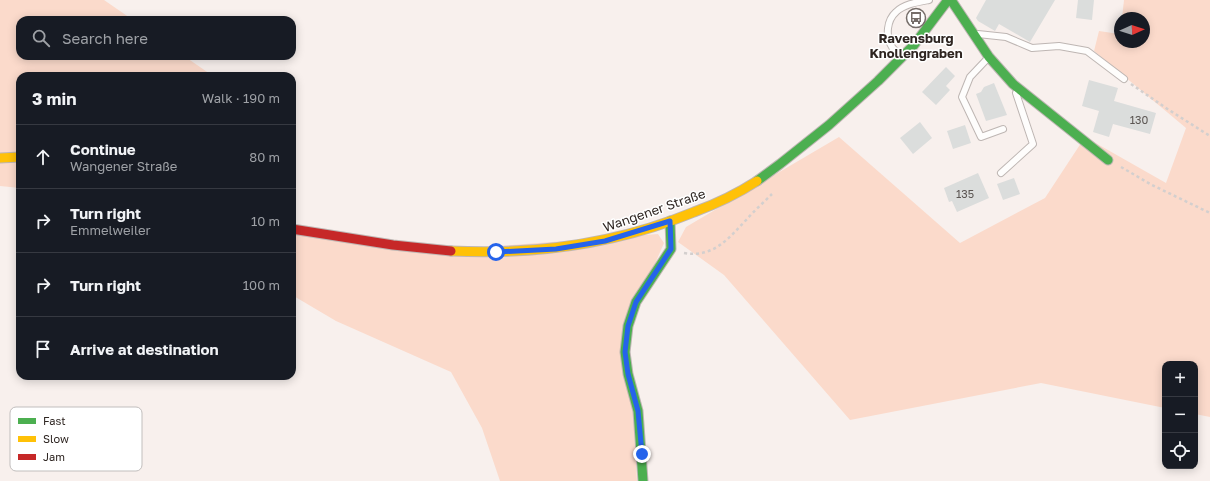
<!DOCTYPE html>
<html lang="en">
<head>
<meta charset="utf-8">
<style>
	:root { --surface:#171b24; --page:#20242c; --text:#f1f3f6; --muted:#9ea1a6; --line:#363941 }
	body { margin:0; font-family:"Golos Text",sans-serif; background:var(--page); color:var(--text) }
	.controls { position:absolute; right:12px; bottom:12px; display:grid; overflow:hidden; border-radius:8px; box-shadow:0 2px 10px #0003 }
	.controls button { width:36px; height:36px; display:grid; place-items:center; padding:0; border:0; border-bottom:1px solid var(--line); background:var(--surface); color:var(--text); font:20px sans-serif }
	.compass { position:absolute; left:1114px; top:12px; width:36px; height:36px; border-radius:50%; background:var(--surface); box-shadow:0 2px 10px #0003; rotate:87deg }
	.stop { position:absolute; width:12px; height:12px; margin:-9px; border:3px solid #2563eb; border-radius:50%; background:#fff }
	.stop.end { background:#2563eb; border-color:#fff; box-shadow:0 1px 4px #0008 }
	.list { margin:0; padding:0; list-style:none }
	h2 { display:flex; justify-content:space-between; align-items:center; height:52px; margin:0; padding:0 16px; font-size:17px }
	h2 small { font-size:13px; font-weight:400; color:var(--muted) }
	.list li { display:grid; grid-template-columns:26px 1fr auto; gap:12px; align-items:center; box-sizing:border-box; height:64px; padding:0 16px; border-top:1px solid var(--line) }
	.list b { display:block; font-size:15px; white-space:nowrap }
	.list p { margin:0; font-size:13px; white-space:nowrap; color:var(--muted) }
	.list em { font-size:13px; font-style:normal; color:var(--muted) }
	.icon { flex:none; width:22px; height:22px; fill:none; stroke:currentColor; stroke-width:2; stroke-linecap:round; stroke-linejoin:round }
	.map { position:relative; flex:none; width:1210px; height:481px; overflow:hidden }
	.search { position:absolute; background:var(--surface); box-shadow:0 2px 10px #0003; left:16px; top:16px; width:280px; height:44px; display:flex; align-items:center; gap:10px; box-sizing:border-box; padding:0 14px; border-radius:12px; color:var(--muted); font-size:15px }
	.panel { position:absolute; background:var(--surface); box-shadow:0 2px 10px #0003; left:16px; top:72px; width:280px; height:308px; border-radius:12px }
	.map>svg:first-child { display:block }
</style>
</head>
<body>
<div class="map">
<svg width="1210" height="481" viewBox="0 0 1210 481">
	<rect width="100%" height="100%" fill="#f8f0ed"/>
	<g fill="#fbdacb">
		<path d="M 0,0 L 104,0 L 133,20 L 20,20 L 20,56 L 184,56 L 213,76 L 20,76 L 20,188 L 0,186 Z"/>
		<path d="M 1124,0 L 1210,0 L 1210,417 L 1195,414 L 1195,364 L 1165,364 L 1165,408 L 1041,383 L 850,420 L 724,275 L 678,242 L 686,227 L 839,137 L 960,243 L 1045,198 L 1085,137 L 1166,183 L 1186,128 L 1094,51 L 1099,31 L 1119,34 L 1120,31 L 1120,42 L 1144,42 L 1144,18 L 1122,18 Z"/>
		<path d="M 292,229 L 443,250 L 658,234 L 664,243 L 628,326 L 637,481 L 500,481 L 482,428 L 451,372 L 336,321 L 292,295 Z"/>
	</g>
	<g fill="#dbdddc">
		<path d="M 986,0 L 1055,0 L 1030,42 L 999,24 L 995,31 L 978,21 L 976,18 Z"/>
		<path d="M 1078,0 L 1094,0 L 1092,20 L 1076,18 Z"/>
		<path d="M 946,67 L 955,76 L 946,86 L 950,90 L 936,105 L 922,92 Z"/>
		<path d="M 1089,80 L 1118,88 L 1114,101 L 1156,113 L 1150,134 L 1113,124 L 1109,137 L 1093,132 L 1099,111 L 1082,106 Z"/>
		<path d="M 994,83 L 1007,115 L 986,121 L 976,94 L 981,92 L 984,87 Z"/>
		<path d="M 920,122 L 932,138 L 913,154 L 900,138 Z"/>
		<path d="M 965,125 L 971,143 L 953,149 L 947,131 Z"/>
		<path d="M 978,173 L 989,198 L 957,212 L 952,201 L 949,202 L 944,188 Z"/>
		<path d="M 1014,178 L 1020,194 L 1003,200 L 997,184 Z"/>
	</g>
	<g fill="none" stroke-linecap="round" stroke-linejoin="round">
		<defs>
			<g id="lane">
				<path d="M 978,34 L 1006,37 L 1032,48 L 1059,46 L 1087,51 L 1124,79"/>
				<path d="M 901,56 C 898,53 894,50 892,47 C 885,36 887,20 896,12 C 904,4 918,2 929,0"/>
				<path d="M 988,58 L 970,77 L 962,97 L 981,137 L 1003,129"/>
				<path d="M 1001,173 L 1033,144 L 1016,93"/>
			</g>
			<g id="fast">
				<path d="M 951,0 L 989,57 L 1013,84 L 1108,160"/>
				<path d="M 757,181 L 780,164 L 829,125 L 878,81 L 914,45 L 948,0"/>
				<path d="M 643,481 L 638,411 L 628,374 L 625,352 L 628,326 L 636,302 L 671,249 L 670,221"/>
			</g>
			<g id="slow">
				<path d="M 0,158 L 20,157"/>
				<path d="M 451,251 C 534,255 617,244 694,212 C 716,204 737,194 757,181"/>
			</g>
			<path id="jam" d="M 292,229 L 393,245 L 451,251"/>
		</defs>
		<use href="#lane" stroke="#beb6b3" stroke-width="8"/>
		<use href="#fast" stroke="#beb6b3" stroke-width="11"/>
		<use href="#slow" stroke="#beb6b3" stroke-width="11"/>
		<use href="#jam" stroke="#beb6b3" stroke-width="11"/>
		<g stroke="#d3cfce" stroke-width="2.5" stroke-dasharray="3 3" stroke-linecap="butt">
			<path d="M 1131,84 L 1169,110 L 1210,136"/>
			<path d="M 1121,167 L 1152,185 L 1210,213"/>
			<path d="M 684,253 C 714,258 729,238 747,219 C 755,210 764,202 772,194"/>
		</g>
		<use href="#lane" stroke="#fefdfc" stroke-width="6"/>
		<use href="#fast" stroke="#4caf50" stroke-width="9"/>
		<use href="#slow" stroke="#ffc107" stroke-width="9"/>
		<use href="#jam" stroke="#c62828" stroke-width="9"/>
	</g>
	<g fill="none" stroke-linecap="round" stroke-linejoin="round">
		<path stroke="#2563eb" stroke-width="5" d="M 496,252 L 556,249 L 605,241 L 670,221 L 671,249 L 636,302 L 628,326 L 625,352 L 628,374 L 638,411 L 642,454"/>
	</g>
	<defs>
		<symbol id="bus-ring" viewBox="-11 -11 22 22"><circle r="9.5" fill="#fff" stroke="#756d69" stroke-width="1.5"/><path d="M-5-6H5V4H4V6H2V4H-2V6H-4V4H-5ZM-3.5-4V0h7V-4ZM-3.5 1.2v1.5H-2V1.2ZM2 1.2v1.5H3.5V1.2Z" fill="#756d69"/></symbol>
	</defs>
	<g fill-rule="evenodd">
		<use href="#bus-ring" x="905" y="7" width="22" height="22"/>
	</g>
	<g text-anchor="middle" stroke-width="3" stroke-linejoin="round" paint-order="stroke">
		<g font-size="11" fill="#5b5552">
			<text x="1139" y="124">130</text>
			<text x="965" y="198">135</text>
		</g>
		<g font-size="13" font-weight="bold" fill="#2f2622" stroke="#fff">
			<text x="916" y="43">Ravensburg<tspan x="916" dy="15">Knollengraben</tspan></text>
		</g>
		<g font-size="13" fill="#2f2622" stroke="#fff">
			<text transform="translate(654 210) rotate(-19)" y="5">Wangener Straße</text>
		</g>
	</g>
	<rect x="10" y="407" width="132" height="64" rx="6" fill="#fff" stroke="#c1bebd" stroke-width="1"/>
	<rect x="18" y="418" width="18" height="6" fill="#4caf50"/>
	<rect x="18" y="436" width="18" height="6" fill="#ffc107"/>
	<rect x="18" y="454" width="18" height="6" fill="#c62828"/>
	<g font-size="11" fill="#2f2622">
		<text x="43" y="425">Fast</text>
		<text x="43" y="443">Slow</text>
		<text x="43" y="461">Jam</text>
	</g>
</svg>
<div class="controls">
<button>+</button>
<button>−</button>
<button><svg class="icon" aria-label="locate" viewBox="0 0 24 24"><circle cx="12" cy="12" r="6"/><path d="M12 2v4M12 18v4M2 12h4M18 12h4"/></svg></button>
</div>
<svg class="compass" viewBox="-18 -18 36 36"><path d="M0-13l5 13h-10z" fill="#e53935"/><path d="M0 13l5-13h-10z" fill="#9ea1a6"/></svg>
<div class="stop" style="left:496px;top:252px"></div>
<div class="stop end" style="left:642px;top:454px"></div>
<div class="search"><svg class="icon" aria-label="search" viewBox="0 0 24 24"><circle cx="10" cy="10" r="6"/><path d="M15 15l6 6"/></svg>Search here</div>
<section class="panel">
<h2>3 min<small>Walk · 190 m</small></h2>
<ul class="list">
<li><svg class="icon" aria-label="ahead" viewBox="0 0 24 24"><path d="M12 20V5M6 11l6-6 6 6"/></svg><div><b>Continue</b><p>Wangener Straße</p></div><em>80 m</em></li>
<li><svg class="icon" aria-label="right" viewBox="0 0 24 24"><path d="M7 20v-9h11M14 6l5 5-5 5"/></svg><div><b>Turn right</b><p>Emmelweiler</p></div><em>10 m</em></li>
<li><svg class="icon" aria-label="right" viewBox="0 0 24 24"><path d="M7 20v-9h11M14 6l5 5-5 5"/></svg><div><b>Turn right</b></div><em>100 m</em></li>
<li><svg class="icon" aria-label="arrive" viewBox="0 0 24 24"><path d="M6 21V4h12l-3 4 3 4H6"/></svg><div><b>Arrive at destination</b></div></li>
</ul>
</section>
</div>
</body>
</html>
